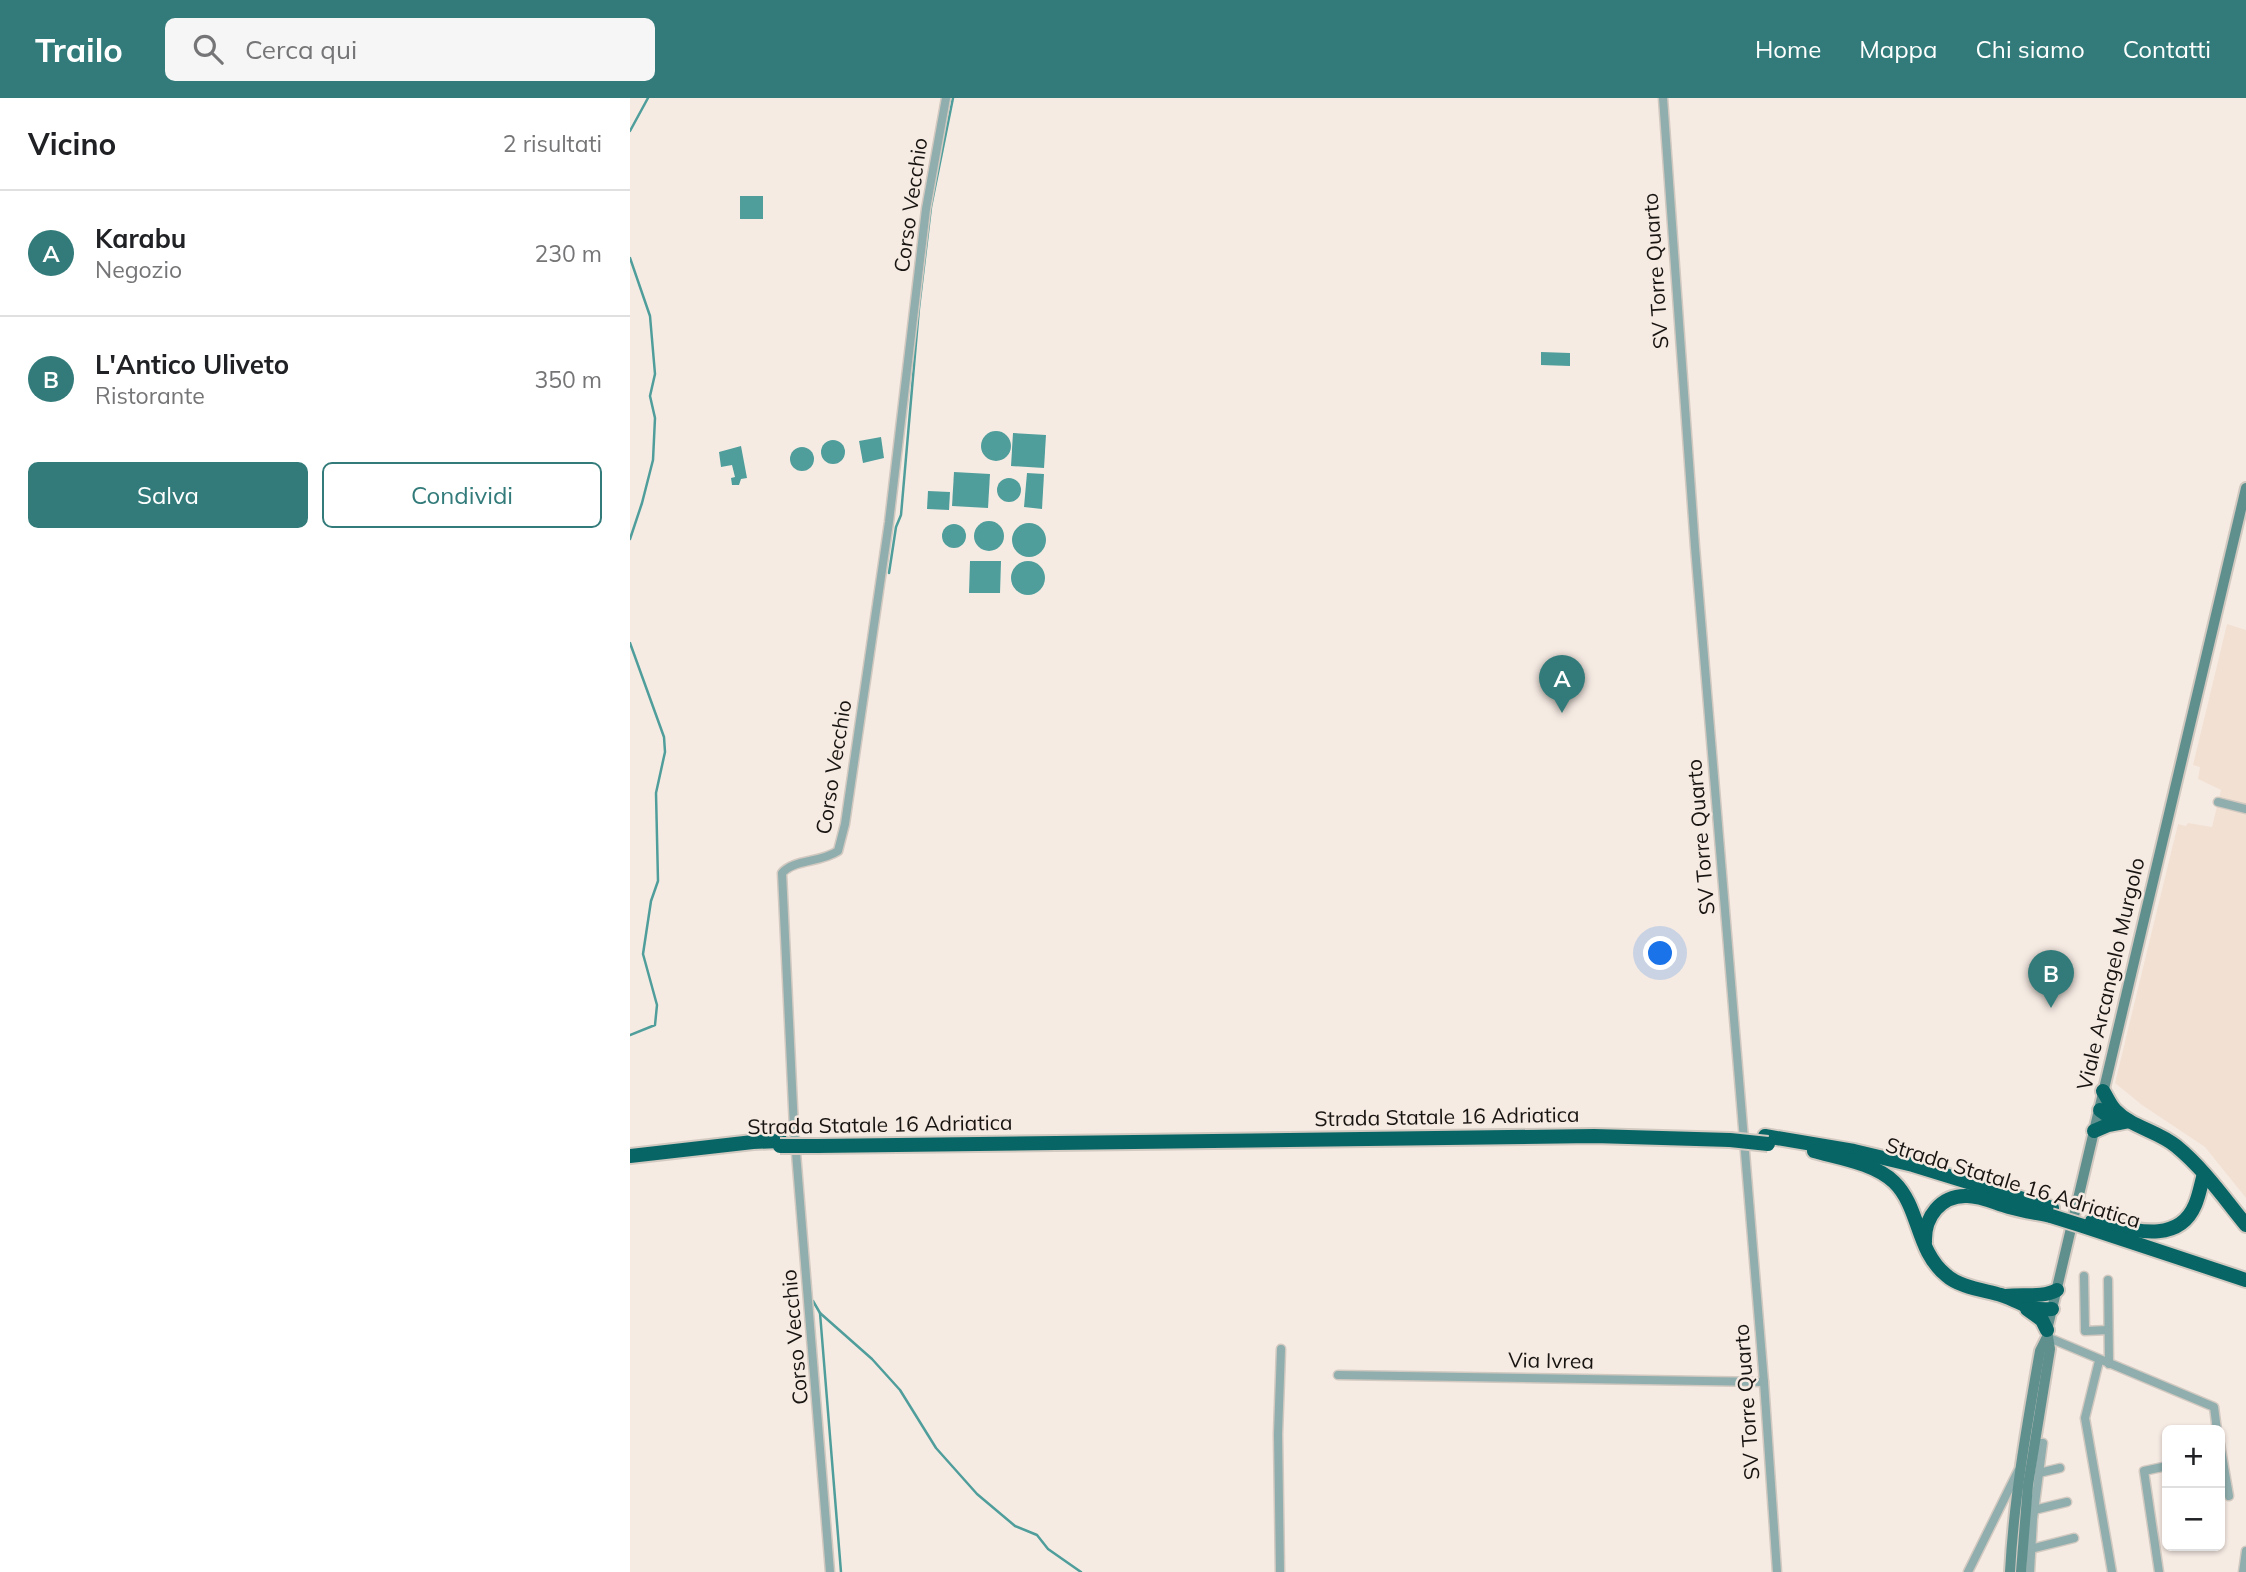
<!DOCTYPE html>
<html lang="it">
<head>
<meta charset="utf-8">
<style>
	:root { --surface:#fff; --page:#f6f6f6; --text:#202124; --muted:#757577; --line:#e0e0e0; --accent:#327b7a }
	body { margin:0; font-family:Mulish,sans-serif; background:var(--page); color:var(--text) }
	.controls { position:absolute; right:21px; bottom:21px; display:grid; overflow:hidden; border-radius:10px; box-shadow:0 2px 5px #0004 }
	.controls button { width:63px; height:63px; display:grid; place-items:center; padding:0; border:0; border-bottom:2px solid var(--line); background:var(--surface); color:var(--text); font:35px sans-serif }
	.you { position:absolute; left:1031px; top:856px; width:24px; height:24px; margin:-18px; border:5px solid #fff; border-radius:50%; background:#1a73e8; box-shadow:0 0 0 10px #1a73e833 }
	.badge { display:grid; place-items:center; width:46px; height:46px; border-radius:50%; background:var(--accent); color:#fff; font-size:23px; font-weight:700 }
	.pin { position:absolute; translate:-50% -58px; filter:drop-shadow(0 2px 4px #0008) }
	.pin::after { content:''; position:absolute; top:37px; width:24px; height:21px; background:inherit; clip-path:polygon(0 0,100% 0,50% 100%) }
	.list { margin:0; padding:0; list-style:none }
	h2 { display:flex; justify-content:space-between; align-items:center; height:91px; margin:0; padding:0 28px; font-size:30px }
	h2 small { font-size:23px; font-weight:400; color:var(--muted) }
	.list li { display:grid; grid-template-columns:46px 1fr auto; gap:21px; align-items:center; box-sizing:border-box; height:126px; padding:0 28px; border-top:2px solid var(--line) }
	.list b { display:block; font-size:26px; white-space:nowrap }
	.list p { margin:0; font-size:23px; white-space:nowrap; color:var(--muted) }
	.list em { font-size:23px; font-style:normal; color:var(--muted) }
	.actions { display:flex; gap:14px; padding:21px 28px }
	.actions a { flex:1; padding:16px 0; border:2px solid var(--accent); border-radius:10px; text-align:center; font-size:24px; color:var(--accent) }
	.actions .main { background:var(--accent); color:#fff }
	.icon { flex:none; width:38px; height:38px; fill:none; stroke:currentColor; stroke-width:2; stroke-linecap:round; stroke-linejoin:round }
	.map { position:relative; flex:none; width:1616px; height:1474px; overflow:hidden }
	header { display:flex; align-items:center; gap:42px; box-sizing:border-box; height:98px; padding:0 35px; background:var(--accent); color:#fff }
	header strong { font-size:33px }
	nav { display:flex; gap:38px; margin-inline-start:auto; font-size:24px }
	.search { width:490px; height:63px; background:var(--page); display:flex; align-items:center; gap:18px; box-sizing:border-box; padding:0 24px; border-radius:10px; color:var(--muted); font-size:26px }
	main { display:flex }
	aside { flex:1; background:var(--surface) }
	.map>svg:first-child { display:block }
</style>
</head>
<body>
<header>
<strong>Trailo</strong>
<div class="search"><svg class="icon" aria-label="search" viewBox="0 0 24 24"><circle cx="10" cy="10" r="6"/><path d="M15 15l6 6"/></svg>Cerca qui</div>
<nav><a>Home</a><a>Mappa</a><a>Chi siamo</a><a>Contatti</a></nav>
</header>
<main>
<aside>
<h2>Vicino<small>2 risultati</small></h2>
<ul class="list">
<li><span class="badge">A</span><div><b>Karabu</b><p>Negozio</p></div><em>230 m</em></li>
<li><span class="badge">B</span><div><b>L'Antico Uliveto</b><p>Ristorante</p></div><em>350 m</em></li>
</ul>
<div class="actions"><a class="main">Salva</a><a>Condividi</a></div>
</aside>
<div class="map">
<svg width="1616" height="1474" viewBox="0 0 1616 1474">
	<rect width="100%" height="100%" fill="#f6ebe3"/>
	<path fill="#f2e0d3" d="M 1597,526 L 1616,532 L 1616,1100 L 1575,1049 L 1512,1007 L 1485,985 L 1548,726 L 1556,728 L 1558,725 L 1582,729 L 1591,692 L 1568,681 L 1570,669 L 1563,667 Z"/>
	<g fill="#4f9e9c">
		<rect x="110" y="98" width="23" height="23"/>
		<path d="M 911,254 L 940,255 L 940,268 L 911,267 Z"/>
		<circle cx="366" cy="348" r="15"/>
		<path d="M 383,335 L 416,337 L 414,370 L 381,368 Z"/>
		<path d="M 251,339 L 254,360 L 233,365 L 229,343 Z"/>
		<circle cx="203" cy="354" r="12"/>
		<path d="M 111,348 L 117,380 L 111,381 L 109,387 L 102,387 L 101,380 L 105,379 L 102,367 L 91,369 L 89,354 Z"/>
		<circle cx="172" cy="361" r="12"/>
		<path d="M 324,374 L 360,376 L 358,410 L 322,408 Z"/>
		<path d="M 397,375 L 414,376 L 412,411 L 394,409 Z"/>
		<circle cx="379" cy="392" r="12"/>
		<path d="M 298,393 L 320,394 L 319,412 L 297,411 Z"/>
		<circle cx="359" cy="438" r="15"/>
		<circle cx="399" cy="442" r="17"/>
		<circle cx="324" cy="438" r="12"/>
		<path d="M 340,463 L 371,463 L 370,495 L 339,495 Z"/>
		<circle cx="398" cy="480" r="17"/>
	</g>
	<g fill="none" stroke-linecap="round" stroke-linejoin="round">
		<g stroke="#4f9e9c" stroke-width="2.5">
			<path d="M 0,33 L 18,0"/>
			<path d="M 0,160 L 20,218 L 25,276 L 20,298 L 25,320 L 23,362 L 12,405 L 0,441"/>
			<path d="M 259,475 L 266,429 L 271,417 L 289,210 L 301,109 L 323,0"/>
			<path d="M 0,545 L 34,639 L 35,654 L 26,695 L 28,783 L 21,803 L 13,856 L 27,907 L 25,927 L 0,937"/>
			<path d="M 183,1203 L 190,1215 L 211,1474"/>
			<path d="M 190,1215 L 242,1261 L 270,1292 L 306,1350 L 347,1396 L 385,1428 L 407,1437 L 418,1451 L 451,1474"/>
		</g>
		<defs>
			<g id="street">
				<path d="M 1033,0 L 1065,449 L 1134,1284 L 1147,1474"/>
				<path d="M 1588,704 L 1616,711"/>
				<path d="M 1454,1178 L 1455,1233 L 1478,1232"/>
				<path d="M 1478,1182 L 1479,1266"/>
				<path d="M 1417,1239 L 1584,1309 L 1587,1332"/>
				<path d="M 1469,1263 L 1455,1320 L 1482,1474"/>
				<path d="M 708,1277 L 1134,1284"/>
				<path d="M 1590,1346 L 1599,1398"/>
				<path d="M 1409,1375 L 1430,1370"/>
				<path d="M 1404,1412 L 1437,1404"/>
				<path d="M 1401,1451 L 1444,1440"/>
				<path d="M 200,1474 L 164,1030 L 152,775 C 164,761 190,765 208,753 L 215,726 L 259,424 L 296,111 L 316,0"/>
				<path d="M 650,1474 L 648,1336 L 651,1251"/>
				<path d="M 1338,1474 L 1388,1373"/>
				<path d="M 1400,1474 L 1403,1421 L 1413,1345 L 1406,1345"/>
				<path d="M 1529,1474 L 1514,1373 L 1537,1368"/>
				<path d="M 1613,1474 L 1616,1453"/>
			</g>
			<g id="secondary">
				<path d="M 1380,1474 C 1384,1399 1397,1327 1410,1253 L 1417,1239"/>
				<path d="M 1391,1474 L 1398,1387 L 1420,1251 L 1417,1232 L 1616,390"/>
			</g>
			<g id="highway">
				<path d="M 1473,993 C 1477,999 1480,1007 1485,1012 C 1501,1029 1528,1033 1546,1048 C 1573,1070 1594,1100 1616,1127"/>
				<path d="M 1470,1012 L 1488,1025"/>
				<path d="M 1464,1033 L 1478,1027 L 1499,1023"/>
				<path d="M 1135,1038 L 1224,1053 L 1283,1067 L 1422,1110"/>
				<path d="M 187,1048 L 964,1038 L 1100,1042"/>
				<path d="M 1184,1053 C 1209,1060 1244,1065 1264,1084 C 1290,1109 1286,1153 1316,1177 C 1329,1189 1354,1192 1371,1197 C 1393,1204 1397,1213 1422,1211"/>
				<path d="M 0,1058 L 123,1044 L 151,1043"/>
				<path d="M 1462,1123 C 1495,1129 1547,1150 1565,1107 C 1569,1098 1571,1086 1574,1076"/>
				<path d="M 1453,1128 L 1616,1182"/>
				<path d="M 1295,1144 C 1294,1119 1311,1097 1337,1098 C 1351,1098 1365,1105 1379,1109 C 1393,1113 1407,1115 1421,1118"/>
				<path d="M 1376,1198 C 1392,1196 1413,1200 1427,1192"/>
				<path d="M 1397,1211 L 1412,1222 L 1417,1232"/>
			</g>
		</defs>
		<use href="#street" stroke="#d2c9c1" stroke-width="11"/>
		<use href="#secondary" stroke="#d2c9c1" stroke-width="14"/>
		<use href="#highway" stroke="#d2c9c1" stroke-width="18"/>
		<use href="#street" stroke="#8faead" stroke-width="8"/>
		<use href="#secondary" stroke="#5f908e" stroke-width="10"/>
		<use href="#highway" stroke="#076665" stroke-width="14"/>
		<defs>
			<g id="highway-bridge">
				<path d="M 1100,1042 L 1138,1046"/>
				<path d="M 150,1048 L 187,1048"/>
				<path d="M 1421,1118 L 1453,1128"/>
			</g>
		</defs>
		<use href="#highway-bridge" stroke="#d2c9c1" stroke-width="18" stroke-linecap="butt"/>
		<use href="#highway-bridge" stroke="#076665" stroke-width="14"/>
	</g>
	<g text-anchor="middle" stroke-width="5" stroke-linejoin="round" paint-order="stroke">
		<g font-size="21" fill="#181411" stroke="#f6ebe3">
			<text transform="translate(281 107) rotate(-82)" y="7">Corso Vecchio</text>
			<text transform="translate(1026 173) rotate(-94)" y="7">SV Torre Quarto</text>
			<text transform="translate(204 669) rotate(-81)" y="7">Corso Vecchio</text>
			<text transform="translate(1071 739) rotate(-95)" y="7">SV Torre Quarto</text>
			<text transform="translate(1481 876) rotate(-77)" y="7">Viale Arcangelo Murgolo</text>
			<text transform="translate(817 1019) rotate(-1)" y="7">Strada Statale 16 Adriatica</text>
			<text transform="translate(250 1027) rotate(-1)" y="7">Strada Statale 16 Adriatica</text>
			<text transform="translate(1383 1085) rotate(17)" y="7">Strada Statale 16 Adriatica</text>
			<text transform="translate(165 1239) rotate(-95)" y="7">Corso Vecchio</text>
			<text transform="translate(921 1263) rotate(1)" y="7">Via Ivrea</text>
			<text transform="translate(1117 1304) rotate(-94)" y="7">SV Torre Quarto</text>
		</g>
	</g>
</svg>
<div class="controls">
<button>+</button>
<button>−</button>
</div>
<div class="you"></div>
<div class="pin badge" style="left:932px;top:615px">A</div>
<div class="pin badge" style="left:1421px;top:910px">B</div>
</div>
</main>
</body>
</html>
